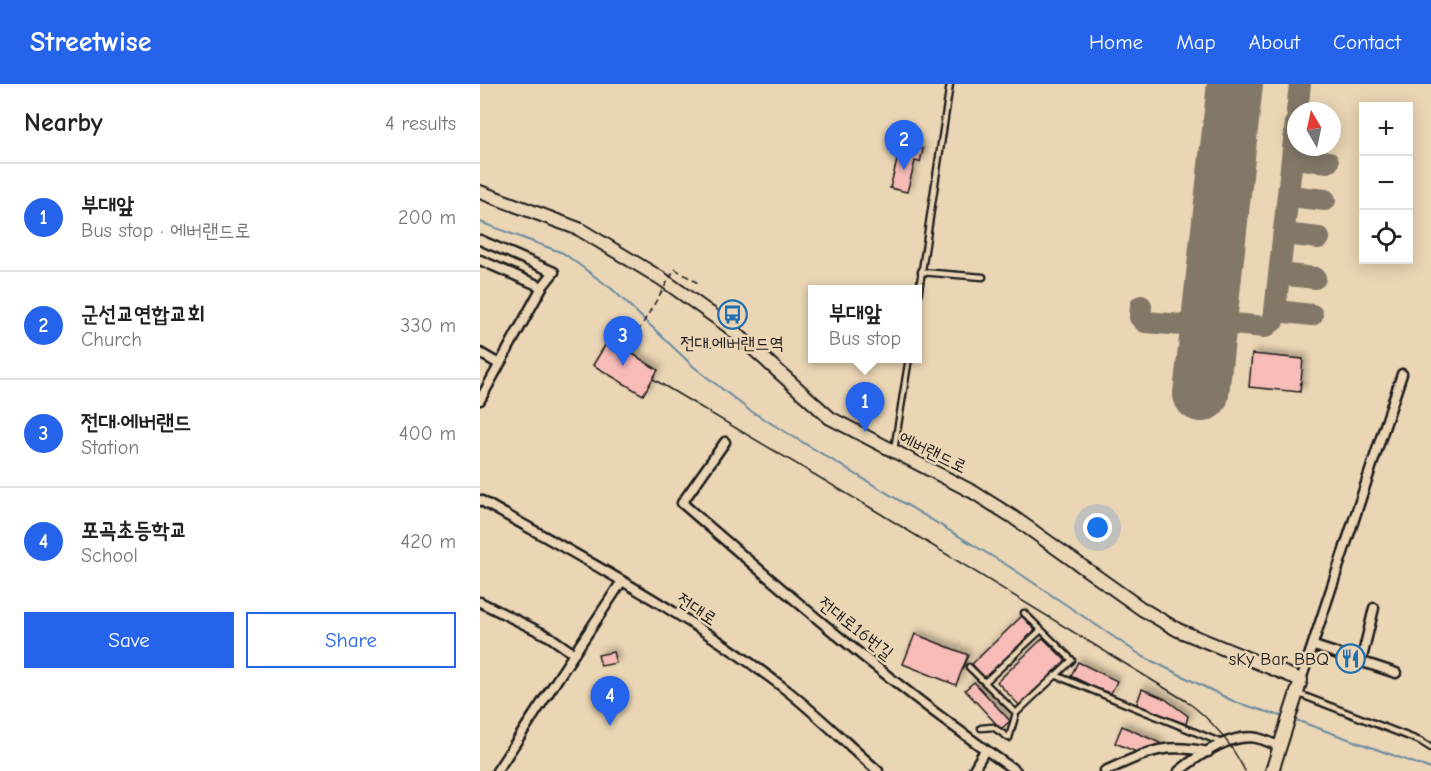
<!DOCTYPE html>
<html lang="en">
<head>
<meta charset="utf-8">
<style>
	:root { --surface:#fff; --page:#f2f2f2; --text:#222; --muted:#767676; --line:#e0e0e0; --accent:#2563eb }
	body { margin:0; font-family:"Comic Neue","Poor Story",sans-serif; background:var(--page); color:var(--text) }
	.controls { position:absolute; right:18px; top:18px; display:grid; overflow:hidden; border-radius:0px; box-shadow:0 3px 15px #0003 }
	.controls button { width:54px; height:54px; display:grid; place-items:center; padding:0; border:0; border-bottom:2px solid var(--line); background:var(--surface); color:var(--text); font:30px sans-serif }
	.compass { position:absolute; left:807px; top:18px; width:54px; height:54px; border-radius:50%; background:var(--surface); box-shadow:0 3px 15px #0003; rotate:351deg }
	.you { position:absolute; left:618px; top:444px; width:21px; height:21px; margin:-15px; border:4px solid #fff; border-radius:50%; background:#1a73e8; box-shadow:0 0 0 9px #1a73e833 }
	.badge { display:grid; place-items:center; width:39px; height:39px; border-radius:50%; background:var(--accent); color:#fff; font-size:20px; font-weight:700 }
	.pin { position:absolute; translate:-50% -50px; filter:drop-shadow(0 2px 3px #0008) }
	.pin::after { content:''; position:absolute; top:32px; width:21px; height:18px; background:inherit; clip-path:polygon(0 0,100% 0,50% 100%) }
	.popup { position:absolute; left:328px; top:201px; width:114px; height:78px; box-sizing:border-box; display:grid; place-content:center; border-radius:0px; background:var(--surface); filter:drop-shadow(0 2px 4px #0005); font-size:20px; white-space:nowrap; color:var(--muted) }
	.popup b { font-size:22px; color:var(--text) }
	.popup::after { content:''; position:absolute; left:50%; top:100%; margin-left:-12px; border:12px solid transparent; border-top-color:var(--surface) }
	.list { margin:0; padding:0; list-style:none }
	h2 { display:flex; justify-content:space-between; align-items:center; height:78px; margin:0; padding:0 24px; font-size:26px }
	h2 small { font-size:20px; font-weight:400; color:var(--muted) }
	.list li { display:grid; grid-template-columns:39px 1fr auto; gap:18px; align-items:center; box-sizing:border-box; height:108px; padding:0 24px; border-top:2px solid var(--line) }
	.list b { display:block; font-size:22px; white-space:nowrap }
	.list p { margin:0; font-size:20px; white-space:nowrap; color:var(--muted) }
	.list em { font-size:20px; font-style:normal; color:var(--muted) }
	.actions { display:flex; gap:12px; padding:18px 24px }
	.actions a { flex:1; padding:14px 0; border:2px solid var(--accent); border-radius:0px; text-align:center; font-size:21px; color:var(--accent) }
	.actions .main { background:var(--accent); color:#fff }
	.icon { flex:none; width:33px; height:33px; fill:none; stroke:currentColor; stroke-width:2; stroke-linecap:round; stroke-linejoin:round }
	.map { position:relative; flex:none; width:951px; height:687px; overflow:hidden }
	header { display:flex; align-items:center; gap:36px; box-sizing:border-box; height:84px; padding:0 30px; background:var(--accent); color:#fff }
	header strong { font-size:28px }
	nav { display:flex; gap:33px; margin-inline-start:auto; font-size:21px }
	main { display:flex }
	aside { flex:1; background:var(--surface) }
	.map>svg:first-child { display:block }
</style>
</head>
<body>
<header>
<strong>Streetwise</strong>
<nav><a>Home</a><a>Map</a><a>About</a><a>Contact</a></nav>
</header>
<main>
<aside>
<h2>Nearby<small>4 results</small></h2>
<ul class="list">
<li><span class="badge">1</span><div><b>부대앞</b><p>Bus stop · 에버랜드로</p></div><em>200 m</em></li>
<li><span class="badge">2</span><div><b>군선교연합교회</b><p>Church</p></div><em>330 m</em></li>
<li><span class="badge">3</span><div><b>전대·에버랜드</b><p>Station</p></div><em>400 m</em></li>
<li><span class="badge">4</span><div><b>포곡초등학교</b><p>School</p></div><em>420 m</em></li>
</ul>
<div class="actions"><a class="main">Save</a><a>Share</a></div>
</aside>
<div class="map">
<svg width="951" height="687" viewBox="0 0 951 687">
	<defs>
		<filter id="shadow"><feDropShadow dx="4" dy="-4" stdDeviation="3" flood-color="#0004"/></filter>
	</defs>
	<rect width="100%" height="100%" fill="#ead5b4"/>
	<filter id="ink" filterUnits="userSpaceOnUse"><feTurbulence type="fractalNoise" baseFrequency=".0167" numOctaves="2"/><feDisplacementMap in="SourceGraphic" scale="12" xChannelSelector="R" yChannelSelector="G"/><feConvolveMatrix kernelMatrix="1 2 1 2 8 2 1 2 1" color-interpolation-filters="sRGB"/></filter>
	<g filter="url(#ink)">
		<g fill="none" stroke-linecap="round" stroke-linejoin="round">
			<g stroke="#698aa2" stroke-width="2">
				<path d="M 0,138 L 83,169 L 132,205 L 214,283 L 269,326 L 530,483 L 662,572 L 755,618 L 804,633"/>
				<path d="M 813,635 L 951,685"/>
			</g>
			<g stroke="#837868" stroke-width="22">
				<path d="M 817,27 L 820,0"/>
				<path d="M 813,74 L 848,78"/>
				<path d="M 810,112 L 845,116"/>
				<path d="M 804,150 L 839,154"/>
				<path d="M 800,190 L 835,194"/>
				<path d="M 661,222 L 660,233 L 665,238 L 714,242"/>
				<path d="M 797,227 L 832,231"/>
				<path d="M 743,239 L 785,243 L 794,236 L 816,38"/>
			</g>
			<path stroke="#837868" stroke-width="56" d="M 721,310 L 755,0"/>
		</g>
		<g fill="#f8bcb8" stroke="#1c1c1c" stroke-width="1.5" filter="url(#shadow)">
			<path d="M 423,53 L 436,57 L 435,63 L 443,65 L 440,78 L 435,77 L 427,108 L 410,104 Z"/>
			<path d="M 129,255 L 178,286 L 163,311 L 113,281 Z"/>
			<path d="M 772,270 L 823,275 L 820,308 L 769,303 Z"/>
			<path d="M 542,532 L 555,546 L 505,594 L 492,580 Z"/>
			<path d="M 435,550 L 488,571 L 476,601 L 423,580 Z"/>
			<path d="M 563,554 L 586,577 L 540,622 L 517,598 Z"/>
			<path d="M 133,568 L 136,579 L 121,582 L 118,571 Z"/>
			<path d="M 598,578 L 637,597 L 630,611 L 591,592 Z"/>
			<path d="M 494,598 L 530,637 L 521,645 L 485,606 Z"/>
			<path d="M 662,605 L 685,615 L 708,632 L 706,640 L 656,622 Z"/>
			<path d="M 642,642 L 682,660 L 659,669 L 635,659 Z"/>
		</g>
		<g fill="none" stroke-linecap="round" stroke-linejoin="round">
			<defs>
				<g id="lane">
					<path d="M 441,188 L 503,193"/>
					<path d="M 438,213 L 470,0"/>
					<path d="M 414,366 L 429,274"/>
					<path d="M 489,583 L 536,629 L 529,654 L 513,643 L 501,644"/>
					<path d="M 575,591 L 742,659"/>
					<path d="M 505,598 L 561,546"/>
					<path d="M 819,610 L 940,657 L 951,664"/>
					<path d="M 536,629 L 592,576 L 544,529"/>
				</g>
				<g id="street">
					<path d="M 0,156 L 74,188 L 62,203 L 0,176"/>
					<path d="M 0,269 L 19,280"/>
					<path d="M 0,316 L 62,203"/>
					<path d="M 245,358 L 202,419 C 309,512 418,606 536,687"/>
					<path d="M 0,416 C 105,476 214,533 309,608 C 340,633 368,661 398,687"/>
					<path d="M 0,518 L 70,553 L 94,570"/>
					<path d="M 834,562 L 916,589"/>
					<path d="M 881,578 L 894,524"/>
					<path d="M 821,596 L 922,290"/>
					<path d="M 17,687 L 142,497"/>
					<path d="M 493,687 L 505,666"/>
					<path d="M 625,687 C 667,669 681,658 728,668"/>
					<path d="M 699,687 C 719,671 751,649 777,654 C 785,656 793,660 800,662"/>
				</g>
				<path id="secondary" d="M 0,108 L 99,145 L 182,195 L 248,242 L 350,334 L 493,408 L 533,433 L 662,525 L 698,546 L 821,596 L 792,687"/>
			</defs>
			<use href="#lane" stroke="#1c1c1c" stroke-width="9"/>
			<use href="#street" stroke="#1c1c1c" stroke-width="13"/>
			<use href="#secondary" stroke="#1c1c1c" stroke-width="16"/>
			<path stroke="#1c1c1c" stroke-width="1.5" stroke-dasharray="6 4.5" stroke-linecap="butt" d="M 195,185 L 221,201"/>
			<use href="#lane" stroke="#ead5b4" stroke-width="4.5"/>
			<use href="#street" stroke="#ead5b4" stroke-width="8"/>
			<use href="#secondary" stroke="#ead5b4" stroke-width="12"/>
			<path stroke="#1c1c1c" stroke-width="1.5" d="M 173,295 L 396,427 L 706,617 C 731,635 751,659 765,687"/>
			<path stroke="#1c1c1c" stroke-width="1.5" stroke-dasharray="6 4.5" stroke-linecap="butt" d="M 147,266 L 195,185"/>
		</g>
	</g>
	<defs>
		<symbol id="bus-ring" viewBox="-11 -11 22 22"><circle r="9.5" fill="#ead5b4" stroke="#1f6fb2" stroke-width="1.5"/><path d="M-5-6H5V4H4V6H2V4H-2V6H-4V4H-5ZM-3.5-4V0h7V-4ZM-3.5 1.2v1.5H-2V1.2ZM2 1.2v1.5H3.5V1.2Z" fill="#1f6fb2"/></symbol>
		<symbol id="restaurant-ring" viewBox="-11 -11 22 22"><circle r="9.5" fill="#ead5b4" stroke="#1f6fb2" stroke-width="1.5"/><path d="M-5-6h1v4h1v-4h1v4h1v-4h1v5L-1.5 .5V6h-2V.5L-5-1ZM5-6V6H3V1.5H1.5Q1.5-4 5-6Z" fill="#1f6fb2"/></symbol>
	</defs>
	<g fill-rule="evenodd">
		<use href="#bus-ring" x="236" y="214" width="33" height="33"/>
		<use href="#restaurant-ring" x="854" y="558" width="33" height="33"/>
	</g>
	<g text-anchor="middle" stroke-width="5" stroke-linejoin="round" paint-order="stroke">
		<g font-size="18" fill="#1c1c1c" stroke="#ead5b4">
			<text x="252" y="265">전대.에버랜드역</text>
			<text x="849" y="581" text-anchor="end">sKy Bar BBQ</text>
		</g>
		<g font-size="18" fill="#1c1c1c" stroke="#ead5b4">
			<text transform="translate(453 368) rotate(26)" y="6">에버랜드로</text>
			<text transform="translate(217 525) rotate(33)" y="6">전대로</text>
			<text transform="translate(376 544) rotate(38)" y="6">전대로16번길</text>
		</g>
	</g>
</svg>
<div class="controls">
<button>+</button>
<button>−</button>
<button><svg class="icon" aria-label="locate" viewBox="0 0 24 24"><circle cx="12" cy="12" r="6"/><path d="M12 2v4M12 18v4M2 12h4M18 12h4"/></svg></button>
</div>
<svg class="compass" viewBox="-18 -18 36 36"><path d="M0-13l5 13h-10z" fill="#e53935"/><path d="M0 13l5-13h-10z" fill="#767676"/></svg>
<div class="you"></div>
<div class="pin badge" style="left:385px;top:348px">1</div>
<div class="popup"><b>부대앞</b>Bus stop</div>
<div class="pin badge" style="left:424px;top:86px">2</div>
<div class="pin badge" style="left:143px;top:282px">3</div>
<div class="pin badge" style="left:130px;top:642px">4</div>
</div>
</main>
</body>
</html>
